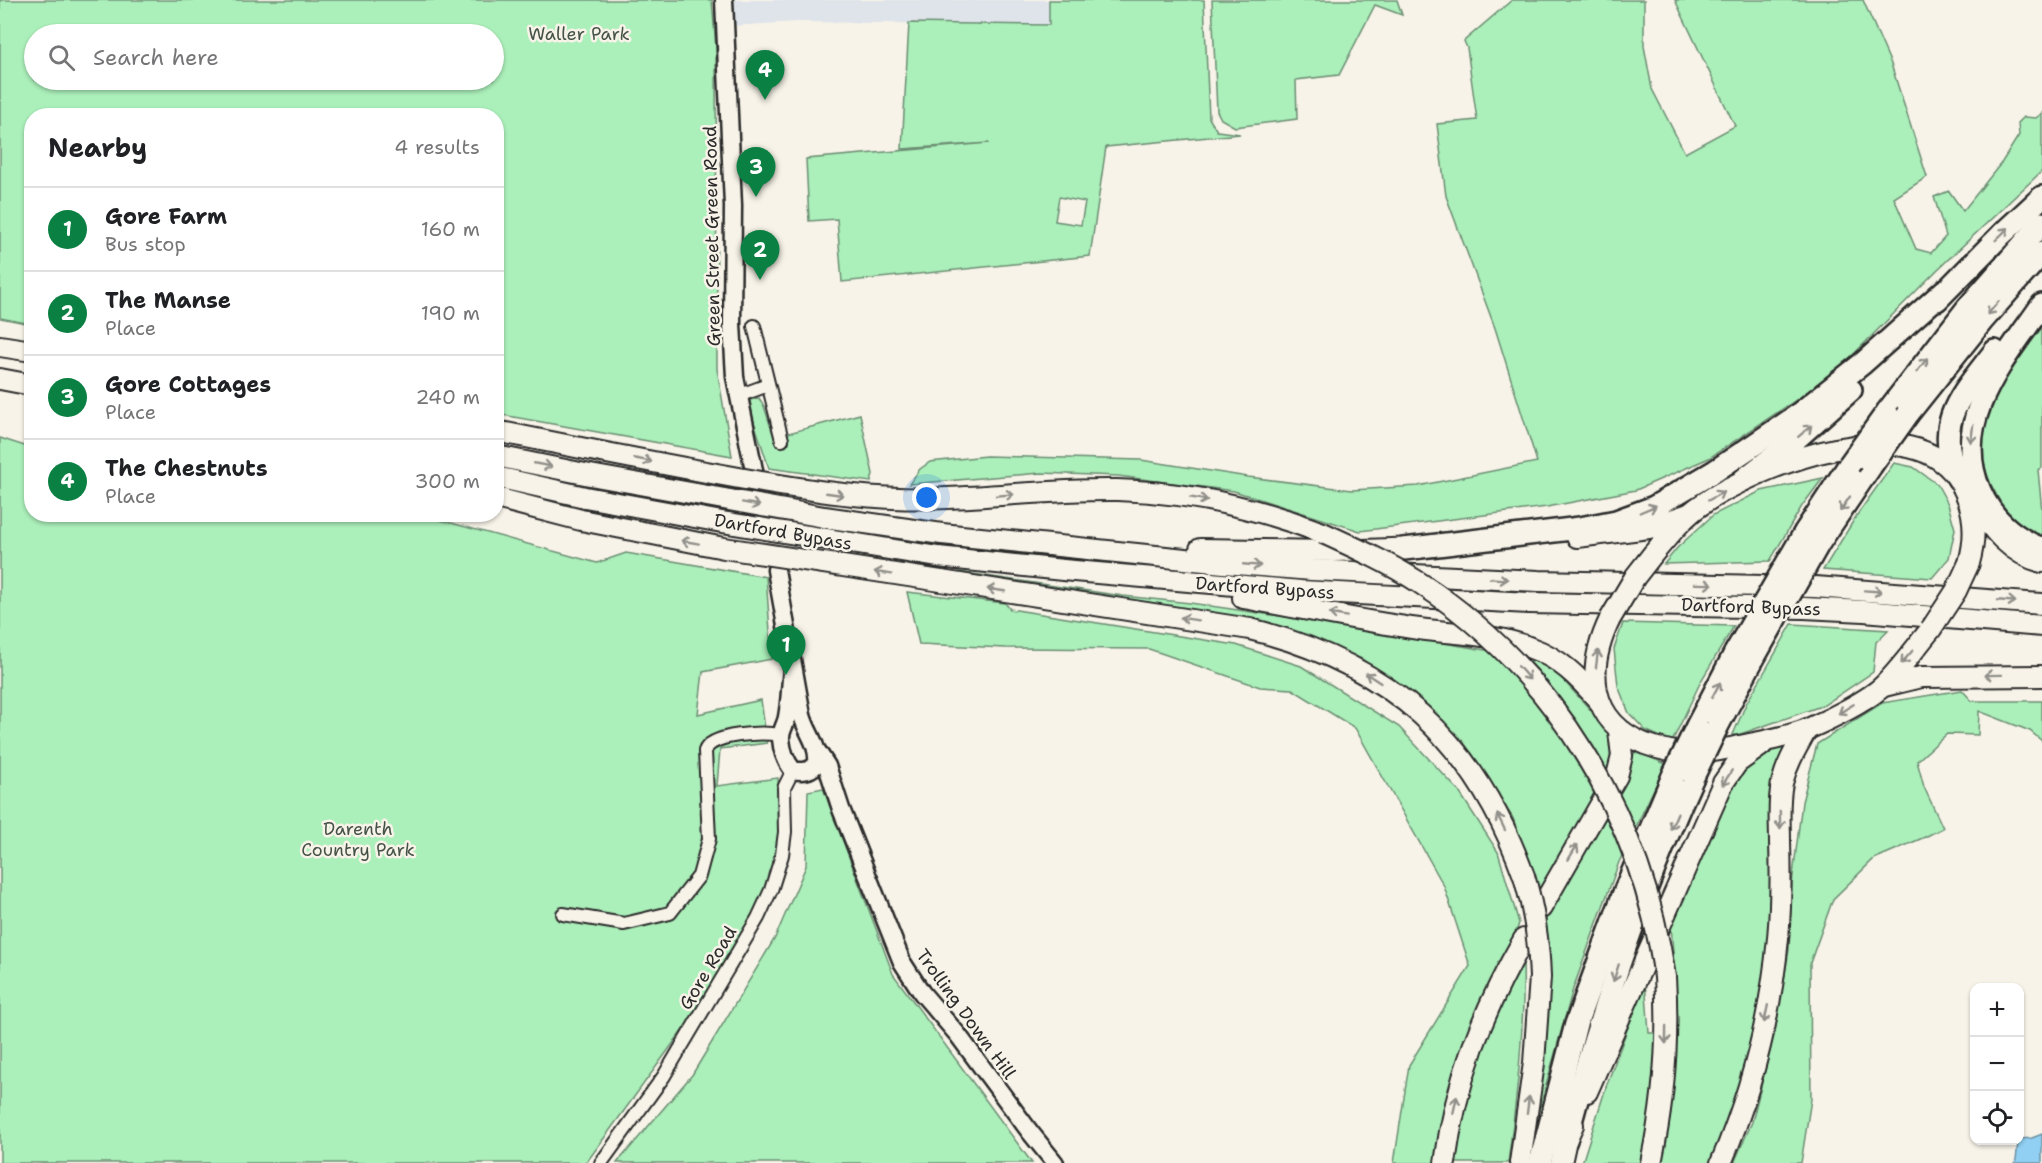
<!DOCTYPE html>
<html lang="en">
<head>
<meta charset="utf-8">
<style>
	:root { --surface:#fff; --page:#f6f6f6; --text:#202124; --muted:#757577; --line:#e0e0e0; --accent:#0b8043 }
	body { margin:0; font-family:"Shantell Sans",sans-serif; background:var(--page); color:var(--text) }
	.controls { position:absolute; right:18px; bottom:18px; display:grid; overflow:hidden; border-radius:12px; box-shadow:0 2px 4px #0004 }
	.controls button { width:54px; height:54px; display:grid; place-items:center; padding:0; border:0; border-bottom:2px solid var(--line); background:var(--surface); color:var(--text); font:30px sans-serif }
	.you { position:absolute; left:927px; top:498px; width:21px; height:21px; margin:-15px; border:4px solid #fff; border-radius:50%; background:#1a73e8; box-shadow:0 0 0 9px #1a73e833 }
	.badge { display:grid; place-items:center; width:39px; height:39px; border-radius:50%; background:var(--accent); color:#fff; font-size:20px; font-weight:700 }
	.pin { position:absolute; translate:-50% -50px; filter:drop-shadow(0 2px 3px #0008) }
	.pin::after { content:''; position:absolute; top:32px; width:21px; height:18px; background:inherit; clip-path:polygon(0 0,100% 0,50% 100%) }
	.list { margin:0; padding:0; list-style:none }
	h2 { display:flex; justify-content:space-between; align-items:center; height:78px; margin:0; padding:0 24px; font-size:26px }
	h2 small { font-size:20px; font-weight:400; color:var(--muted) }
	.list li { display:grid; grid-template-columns:39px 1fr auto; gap:18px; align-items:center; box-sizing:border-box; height:84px; padding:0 24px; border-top:2px solid var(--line) }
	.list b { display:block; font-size:22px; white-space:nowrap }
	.list p { margin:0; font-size:20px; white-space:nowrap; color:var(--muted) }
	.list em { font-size:20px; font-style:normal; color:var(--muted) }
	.icon { flex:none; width:33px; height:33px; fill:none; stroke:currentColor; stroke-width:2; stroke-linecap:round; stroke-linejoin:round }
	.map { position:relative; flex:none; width:2042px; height:1163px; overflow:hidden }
	.search { position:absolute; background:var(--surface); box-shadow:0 2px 4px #0004; left:24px; top:24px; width:480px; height:66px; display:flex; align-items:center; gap:15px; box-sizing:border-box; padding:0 21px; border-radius:33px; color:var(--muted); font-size:22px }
	.panel { position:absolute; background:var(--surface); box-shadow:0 2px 4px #0004; left:24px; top:108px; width:480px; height:414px; border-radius:24px }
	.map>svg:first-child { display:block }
</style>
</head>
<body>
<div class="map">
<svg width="2042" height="1163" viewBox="0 0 2042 1163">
	<rect width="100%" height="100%" fill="#f7f3e8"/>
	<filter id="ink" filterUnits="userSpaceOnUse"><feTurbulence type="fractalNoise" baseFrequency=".0167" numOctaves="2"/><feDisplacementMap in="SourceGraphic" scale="12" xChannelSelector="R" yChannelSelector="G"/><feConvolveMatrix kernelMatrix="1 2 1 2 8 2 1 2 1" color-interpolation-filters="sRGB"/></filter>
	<g filter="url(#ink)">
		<path fill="#dfe4ea" d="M 731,0 L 1049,0 L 1049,25 L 796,22 L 732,26 Z"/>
		<g fill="#abefba" stroke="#6b8d72" stroke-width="1.5" fill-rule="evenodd">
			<path d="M 0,0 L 712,0 L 716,49 L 717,369 L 732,456 L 497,414 L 496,116 L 32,116 L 31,324 L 0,318 ZM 494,34 L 494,80 L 34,80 L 34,34 Z"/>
			<path d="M 1049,0 L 1204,0 L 1209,118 L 1217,131 L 1240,134 L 1106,147 L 1090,256 L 842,282 L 837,219 L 809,221 L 806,159 L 989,143 L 902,149 L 909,23 L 1049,25 ZM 1059,197 L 1085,202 L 1081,225 L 1055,221 Z"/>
			<path d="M 1212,0 L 1397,0 L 1402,15 L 1375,5 L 1339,75 L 1296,80 L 1297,119 L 1235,127 L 1221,119 L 1217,111 Z"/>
			<path d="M 1512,0 L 1644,0 L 1644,46 L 1652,89 L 1685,153 L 1735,126 L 1675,0 L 1863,0 L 1891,64 L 1927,177 L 1894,198 L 1916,249 L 1931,253 L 1946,236 L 1934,197 L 1949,191 L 1963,211 L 2002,162 L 2019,135 L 2018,123 L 2024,117 L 2036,118 L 2042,113 L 2042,171 L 1937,270 L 1832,376 L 1709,458 L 1636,490 L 1547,507 L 1360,531 L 1234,491 L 1118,476 L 1041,473 L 909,484 L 920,469 L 930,462 L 986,456 L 1141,460 L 1248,477 L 1352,490 L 1418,486 L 1537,462 L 1495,328 L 1446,196 L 1437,124 L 1477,120 L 1467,48 L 1464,41 Z"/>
			<path d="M 2042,327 L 2042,468 L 2038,470 L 2042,511 L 2042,539 C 2034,535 2020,531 2014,524 C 2007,516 2002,505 1997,496 C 1958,431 2006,378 2042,327 Z"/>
			<path d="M 759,398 L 764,406 L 777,446 L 787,443 L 785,434 L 860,414 L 873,474 L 871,482 L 769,468 L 749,407 L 750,400 Z"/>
			<path d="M 0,438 L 31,448 L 32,514 L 422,515 L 597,563 L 626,553 L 766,577 L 772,659 L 703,672 L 698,714 L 761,700 L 767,743 L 720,749 L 717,786 L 778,778 L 779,830 L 772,879 L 736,949 L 701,1005 L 586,1163 L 0,1163 Z"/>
			<path d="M 1894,463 L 1913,467 L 1937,484 L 1948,504 L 1955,529 L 1949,558 L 1932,578 L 1823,570 L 1857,515 Z"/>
			<path d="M 1823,478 L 1802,506 L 1770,561 L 1664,564 L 1678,547 L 1713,515 L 1761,491 Z"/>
			<path d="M 959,572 L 1123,596 L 1190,603 L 1307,620 L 1527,657 L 1554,670 L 1608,729 L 1611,762 L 1577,829 L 1538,892 L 1513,818 L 1463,741 L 1362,659 L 1282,630 L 958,576 Z"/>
			<path d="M 907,592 L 1005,603 L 1010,609 L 1236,645 L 1301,666 L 1399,727 L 1458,790 L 1498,852 L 1519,923 L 1516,933 C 1473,1012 1448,1074 1435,1163 L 1394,1163 L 1409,1065 L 1470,966 L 1444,886 L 1355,728 L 1292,689 L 1260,687 L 1149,649 L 1005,648 L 919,644 Z"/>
			<path d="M 1623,623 L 1734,626 L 1701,681 L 1672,742 L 1645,730 L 1629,713 L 1618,686 L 1614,649 Z"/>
			<path d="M 1792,624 L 1888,630 L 1876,642 L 1873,672 L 1824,705 L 1732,737 L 1746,704 Z"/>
			<path d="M 1962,690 L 1972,701 L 2042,701 L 2042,741 L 2030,731 L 1979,711 L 1978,735 L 1947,734 L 1917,761 L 1924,787 L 1943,828 L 1925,837 L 1874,859 L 1833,899 L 1810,963 L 1811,1099 L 1801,1163 L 1734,1163 L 1752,1122 L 1775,1031 L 1789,950 L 1792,884 L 1802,802 L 1817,744 L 1882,703 Z"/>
			<path d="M 1786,746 L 1774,854 L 1770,939 L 1752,1047 L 1713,1163 L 1661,1163 L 1671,1113 L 1678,1022 L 1671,925 L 1734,778 L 1757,754 Z"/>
			<path d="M 1635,751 L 1666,764 L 1619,862 L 1573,989 L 1537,1118 L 1549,979 L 1546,918 L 1623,786 Z"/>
			<path d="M 823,788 L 893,974 L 1032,1163 L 617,1163 L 692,1075 L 775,938 L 806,866 L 808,791 Z"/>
			<path d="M 1523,959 C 1525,1028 1517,1095 1508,1163 L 1454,1163 L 1464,1101 L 1476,1062 Z"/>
			<path d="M 1645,981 L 1649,1033 L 1658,1033 L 1655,1105 L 1641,1163 L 1582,1163 L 1607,1084 Z"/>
		</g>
		<path fill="#91d0f2" stroke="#688ea2" stroke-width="1.5" d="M 2042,1134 L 2042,1163 L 2015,1163 C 2018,1155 2016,1142 2020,1139 L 2032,1138 Z"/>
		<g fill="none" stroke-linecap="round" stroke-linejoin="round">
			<path stroke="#cecbc2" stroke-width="16" stroke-dasharray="16 8" stroke-linecap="butt" d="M 754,471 L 775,566"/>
			<defs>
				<g id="minor">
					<path d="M 754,326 L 782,440"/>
					<path d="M 738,396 L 768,385"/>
					<path d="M 563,914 L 624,924 L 670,913 L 699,876 L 709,839 L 705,751 C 711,733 764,732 781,735"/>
					<path d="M 601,1163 L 664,1076 L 758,918 L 771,890 L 782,855 L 785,832 L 784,788 L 793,770"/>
				</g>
				<g id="secondary">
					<path d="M 724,0 L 733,206 L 732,324 L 735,377 L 754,470"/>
					<path d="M 776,570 L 802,715 C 806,732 819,744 817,763 C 811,772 802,772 793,770 C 786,762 782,750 781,739 C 780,732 786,724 787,717 C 790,701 790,685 792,669"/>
					<path d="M 816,749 L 827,766 L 841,809 L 902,962 L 922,993 L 958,1035 L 1030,1132 L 1055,1163"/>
				</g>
				<g id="trunk">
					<path d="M 0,346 L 32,351"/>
					<path d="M 0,379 L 32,385"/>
					<path d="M 496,431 L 586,449"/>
					<path d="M 496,456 L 590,475"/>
					<path d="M 496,477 L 585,497"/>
					<path d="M 496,498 L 581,520"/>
					<path d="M 947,498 C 1003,496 1060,489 1117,490 C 1187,492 1258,508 1323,533"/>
					<path d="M 1975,505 C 1993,530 2010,554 2042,562"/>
					<path d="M 942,534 L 1224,563 L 1312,570 L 1539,581 L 1815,587 L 2042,604"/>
					<path d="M 1577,537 L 1649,528 L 1689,514"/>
					<path d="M 1200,549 L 1335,551 L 1419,548"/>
					<path d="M 1653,554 C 1668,537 1682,518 1701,505 C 1756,466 1917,402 1961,484 C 1975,509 1977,535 1969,563"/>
					<path d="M 938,557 L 1063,570 L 1301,591 L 1529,603 L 1804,608 L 1864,611 L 2042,626"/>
					<path d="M 941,581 L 1250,629 C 1390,664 1475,740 1524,876"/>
					<path d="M 1243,598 C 1302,608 1360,621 1419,629 C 1456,634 1496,634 1531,648 C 1560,658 1579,678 1599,701"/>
					<path d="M 1610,619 C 1586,669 1588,721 1645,744 C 1659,749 1675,753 1690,753 C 1705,754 1720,750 1735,747 C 1759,742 1786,738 1810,728 C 1830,719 1869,700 1884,685 C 1901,668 1916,647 1931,629"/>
					<path d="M 1884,686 L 1921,677 L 2042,676"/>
					<path d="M 1541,908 L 1617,776 L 1622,756 L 1619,731"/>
					<path d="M 1587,1092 L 1723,783 L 1737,763 L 1762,745"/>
					<path d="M 1445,1163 C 1456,1080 1482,1012 1524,939"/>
					<path d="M 1520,1163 L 1534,1063 L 1540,977"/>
					<path d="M 1561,1163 L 1566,1140 L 1573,1125"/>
					<path d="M 1651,1163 C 1664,1101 1669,1039 1665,977"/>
					<path d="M 1721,1163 C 1751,1092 1771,1015 1778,938 C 1781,906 1781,874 1780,842 C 1780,823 1778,802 1782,783 C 1787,763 1797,747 1807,729"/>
				</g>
				<g id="motorway">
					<path d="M 1937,300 L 2002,234 L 2042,197"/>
					<path d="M 2042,305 C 2005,359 1949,421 1980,491 C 1992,519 2015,538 2042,549"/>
					<path d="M 1887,412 L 1969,306 L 2042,223"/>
					<path d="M 1908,414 L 1983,320 L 2042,253"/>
					<path d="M 1958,478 C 1932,422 1962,394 1995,351"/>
					<path d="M 1743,480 L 1796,439 L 1851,390"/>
					<path d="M 1805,532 L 1849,465"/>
					<path d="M 1819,543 L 1871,466"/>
					<path d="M 1404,549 L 1580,528 L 1616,521 L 1654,507 L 1715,471 L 1795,417 L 1863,363 L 1945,290"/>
					<path d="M 1697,726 L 1735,653"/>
					<path d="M 1717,727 L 1752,661"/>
					<path d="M 1566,1140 C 1599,1016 1640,894 1693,777"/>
					<path d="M 1540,1163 L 1576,1024 L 1625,890 L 1673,776"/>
				</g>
			</defs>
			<use href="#minor" stroke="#2b2b2b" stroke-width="16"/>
			<use href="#secondary" stroke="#2b2b2b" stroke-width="21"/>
			<use href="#trunk" stroke="#2b2b2b" stroke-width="24"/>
			<use href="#motorway" stroke="#2b2b2b" stroke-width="26"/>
			<use href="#minor" stroke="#f7f3e8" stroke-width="12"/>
			<use href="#secondary" stroke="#f7f3e8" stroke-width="16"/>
			<use href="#trunk" stroke="#f7f3e8" stroke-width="20"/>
			<use href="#motorway" stroke="#f7f3e8" stroke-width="21"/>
			<defs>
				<g id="trunk-bridge">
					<path d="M 586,449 C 642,460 699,471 756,481 C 820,492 882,501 947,498"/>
					<path d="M 590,475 L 824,517 L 942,534"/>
					<path d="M 585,497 L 722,522 L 938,557"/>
					<path d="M 581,520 L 724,548 L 941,581"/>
					<path d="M 1323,533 C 1356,548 1389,563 1420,583 C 1555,671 1642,818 1665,977"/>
					<path d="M 1610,619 L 1635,577 L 1653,554"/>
					<path d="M 1931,629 L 1956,591 L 1969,563"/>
					<path d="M 1524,876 C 1534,909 1539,942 1540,977"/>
				</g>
				<g id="motorway-bridge">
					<path d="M 1849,465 L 1887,412"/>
					<path d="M 1871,466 L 1908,414"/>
					<path d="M 1735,653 L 1805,532"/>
					<path d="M 1752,661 L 1819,543"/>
					<path d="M 1673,776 L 1697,726"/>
					<path d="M 1693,777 L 1717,727"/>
				</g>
			</defs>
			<use href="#trunk-bridge" stroke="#2b2b2b" stroke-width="24" stroke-linecap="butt"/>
			<use href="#motorway-bridge" stroke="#2b2b2b" stroke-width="26" stroke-linecap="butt"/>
			<use href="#trunk-bridge" stroke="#f7f3e8" stroke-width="20"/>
			<use href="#motorway-bridge" stroke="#f7f3e8" stroke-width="21"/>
		</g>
		<defs><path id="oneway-shaft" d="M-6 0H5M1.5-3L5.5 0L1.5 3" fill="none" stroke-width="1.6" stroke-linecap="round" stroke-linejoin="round" transform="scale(1.5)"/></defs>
		<g stroke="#918f8a">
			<use href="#oneway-shaft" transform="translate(2002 234) rotate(-44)"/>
			<use href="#oneway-shaft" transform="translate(1993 308) rotate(131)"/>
			<use href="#oneway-shaft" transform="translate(1922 365) rotate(-53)"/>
			<use href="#oneway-shaft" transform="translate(1805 431) rotate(-41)"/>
			<use href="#oneway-shaft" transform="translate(1972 434) rotate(97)"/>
			<use href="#oneway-shaft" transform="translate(643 460) rotate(11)"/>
			<use href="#oneway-shaft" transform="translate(543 465) rotate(11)"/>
			<use href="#oneway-shaft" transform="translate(835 494) rotate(8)"/>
			<use href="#oneway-shaft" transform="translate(1005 495) rotate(-4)"/>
			<use href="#oneway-shaft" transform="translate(1716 496) rotate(-30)"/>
			<use href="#oneway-shaft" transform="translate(1199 499) rotate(10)"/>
			<use href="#oneway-shaft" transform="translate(751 504) rotate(10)"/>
			<use href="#oneway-shaft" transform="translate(1845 504) rotate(124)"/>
			<use href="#oneway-shaft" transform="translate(1648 509) rotate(-23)"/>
			<use href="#oneway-shaft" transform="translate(690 542) rotate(-170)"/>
			<use href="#oneway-shaft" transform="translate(1252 565) rotate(5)"/>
			<use href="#oneway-shaft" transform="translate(883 573) rotate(-171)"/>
			<use href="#oneway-shaft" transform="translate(1499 579) rotate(3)"/>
			<use href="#oneway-shaft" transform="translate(1704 584) rotate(1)"/>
			<use href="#oneway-shaft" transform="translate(996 590) rotate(-172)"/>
			<use href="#oneway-shaft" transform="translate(1873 591) rotate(4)"/>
			<use href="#oneway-shaft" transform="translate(2007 601) rotate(5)"/>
			<use href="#oneway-shaft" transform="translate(1338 615) rotate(-170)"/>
			<use href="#oneway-shaft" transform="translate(1189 619) rotate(-171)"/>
			<use href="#oneway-shaft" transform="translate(1907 657) rotate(131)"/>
			<use href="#oneway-shaft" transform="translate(1597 659) rotate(-83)"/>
			<use href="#oneway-shaft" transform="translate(1524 673) rotate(49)"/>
			<use href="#oneway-shaft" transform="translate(1993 675) rotate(179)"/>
			<use href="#oneway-shaft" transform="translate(1373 678) rotate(-147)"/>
			<use href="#oneway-shaft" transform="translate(1716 690) rotate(-62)"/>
			<use href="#oneway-shaft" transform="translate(1846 709) rotate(148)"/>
			<use href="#oneway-shaft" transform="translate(1727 778) rotate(122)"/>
			<use href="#oneway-shaft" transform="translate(1780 820) rotate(89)"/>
			<use href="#oneway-shaft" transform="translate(1674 821) rotate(113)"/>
			<use href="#oneway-shaft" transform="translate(1501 822) rotate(-116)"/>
			<use href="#oneway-shaft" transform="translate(1573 852) rotate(-59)"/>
			<use href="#oneway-shaft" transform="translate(1616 973) rotate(108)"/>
			<use href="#oneway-shaft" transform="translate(1766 1014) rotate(102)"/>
			<use href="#oneway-shaft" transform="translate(1666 1035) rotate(91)"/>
			<use href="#oneway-shaft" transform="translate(1455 1105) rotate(-78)"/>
			<use href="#oneway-shaft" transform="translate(1528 1105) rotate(-83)"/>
		</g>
	</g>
	<g text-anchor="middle" stroke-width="5" stroke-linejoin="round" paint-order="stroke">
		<g font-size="18" fill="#455248" stroke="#f7f3e8">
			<text x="579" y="40">Waller Park</text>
			<text x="358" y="835">Darenth<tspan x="358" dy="21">Country Park</tspan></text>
		</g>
		<g font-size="18" fill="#2b2b2b" stroke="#f7f3e8">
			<text transform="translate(712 236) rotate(-91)" y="6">Green Street Green Road</text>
			<text transform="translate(783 532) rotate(10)" y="6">Dartford Bypass</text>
			<text transform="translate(1265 588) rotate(4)" y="6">Dartford Bypass</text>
			<text transform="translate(1751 607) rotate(2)" y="6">Dartford Bypass</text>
			<text transform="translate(708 968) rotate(-59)" y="6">Gore Road</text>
			<text transform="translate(966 1014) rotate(54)" y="6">Trolling Down Hill</text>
		</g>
	</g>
</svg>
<div class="controls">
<button>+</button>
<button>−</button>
<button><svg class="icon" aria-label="locate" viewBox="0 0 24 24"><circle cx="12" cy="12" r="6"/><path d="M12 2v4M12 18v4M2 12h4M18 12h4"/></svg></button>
</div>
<div class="you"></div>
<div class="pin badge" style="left:786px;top:675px">1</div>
<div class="pin badge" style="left:760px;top:280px">2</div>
<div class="pin badge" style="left:756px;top:197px">3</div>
<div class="pin badge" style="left:765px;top:100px">4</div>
<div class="search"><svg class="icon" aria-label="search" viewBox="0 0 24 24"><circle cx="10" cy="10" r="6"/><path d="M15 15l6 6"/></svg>Search here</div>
<section class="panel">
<h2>Nearby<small>4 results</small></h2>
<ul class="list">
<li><span class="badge">1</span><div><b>Gore Farm</b><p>Bus stop</p></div><em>160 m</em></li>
<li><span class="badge">2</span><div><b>The Manse</b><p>Place</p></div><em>190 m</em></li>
<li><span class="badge">3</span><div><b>Gore Cottages</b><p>Place</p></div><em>240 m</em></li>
<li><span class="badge">4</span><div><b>The Chestnuts</b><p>Place</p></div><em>300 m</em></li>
</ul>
</section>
</div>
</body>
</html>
